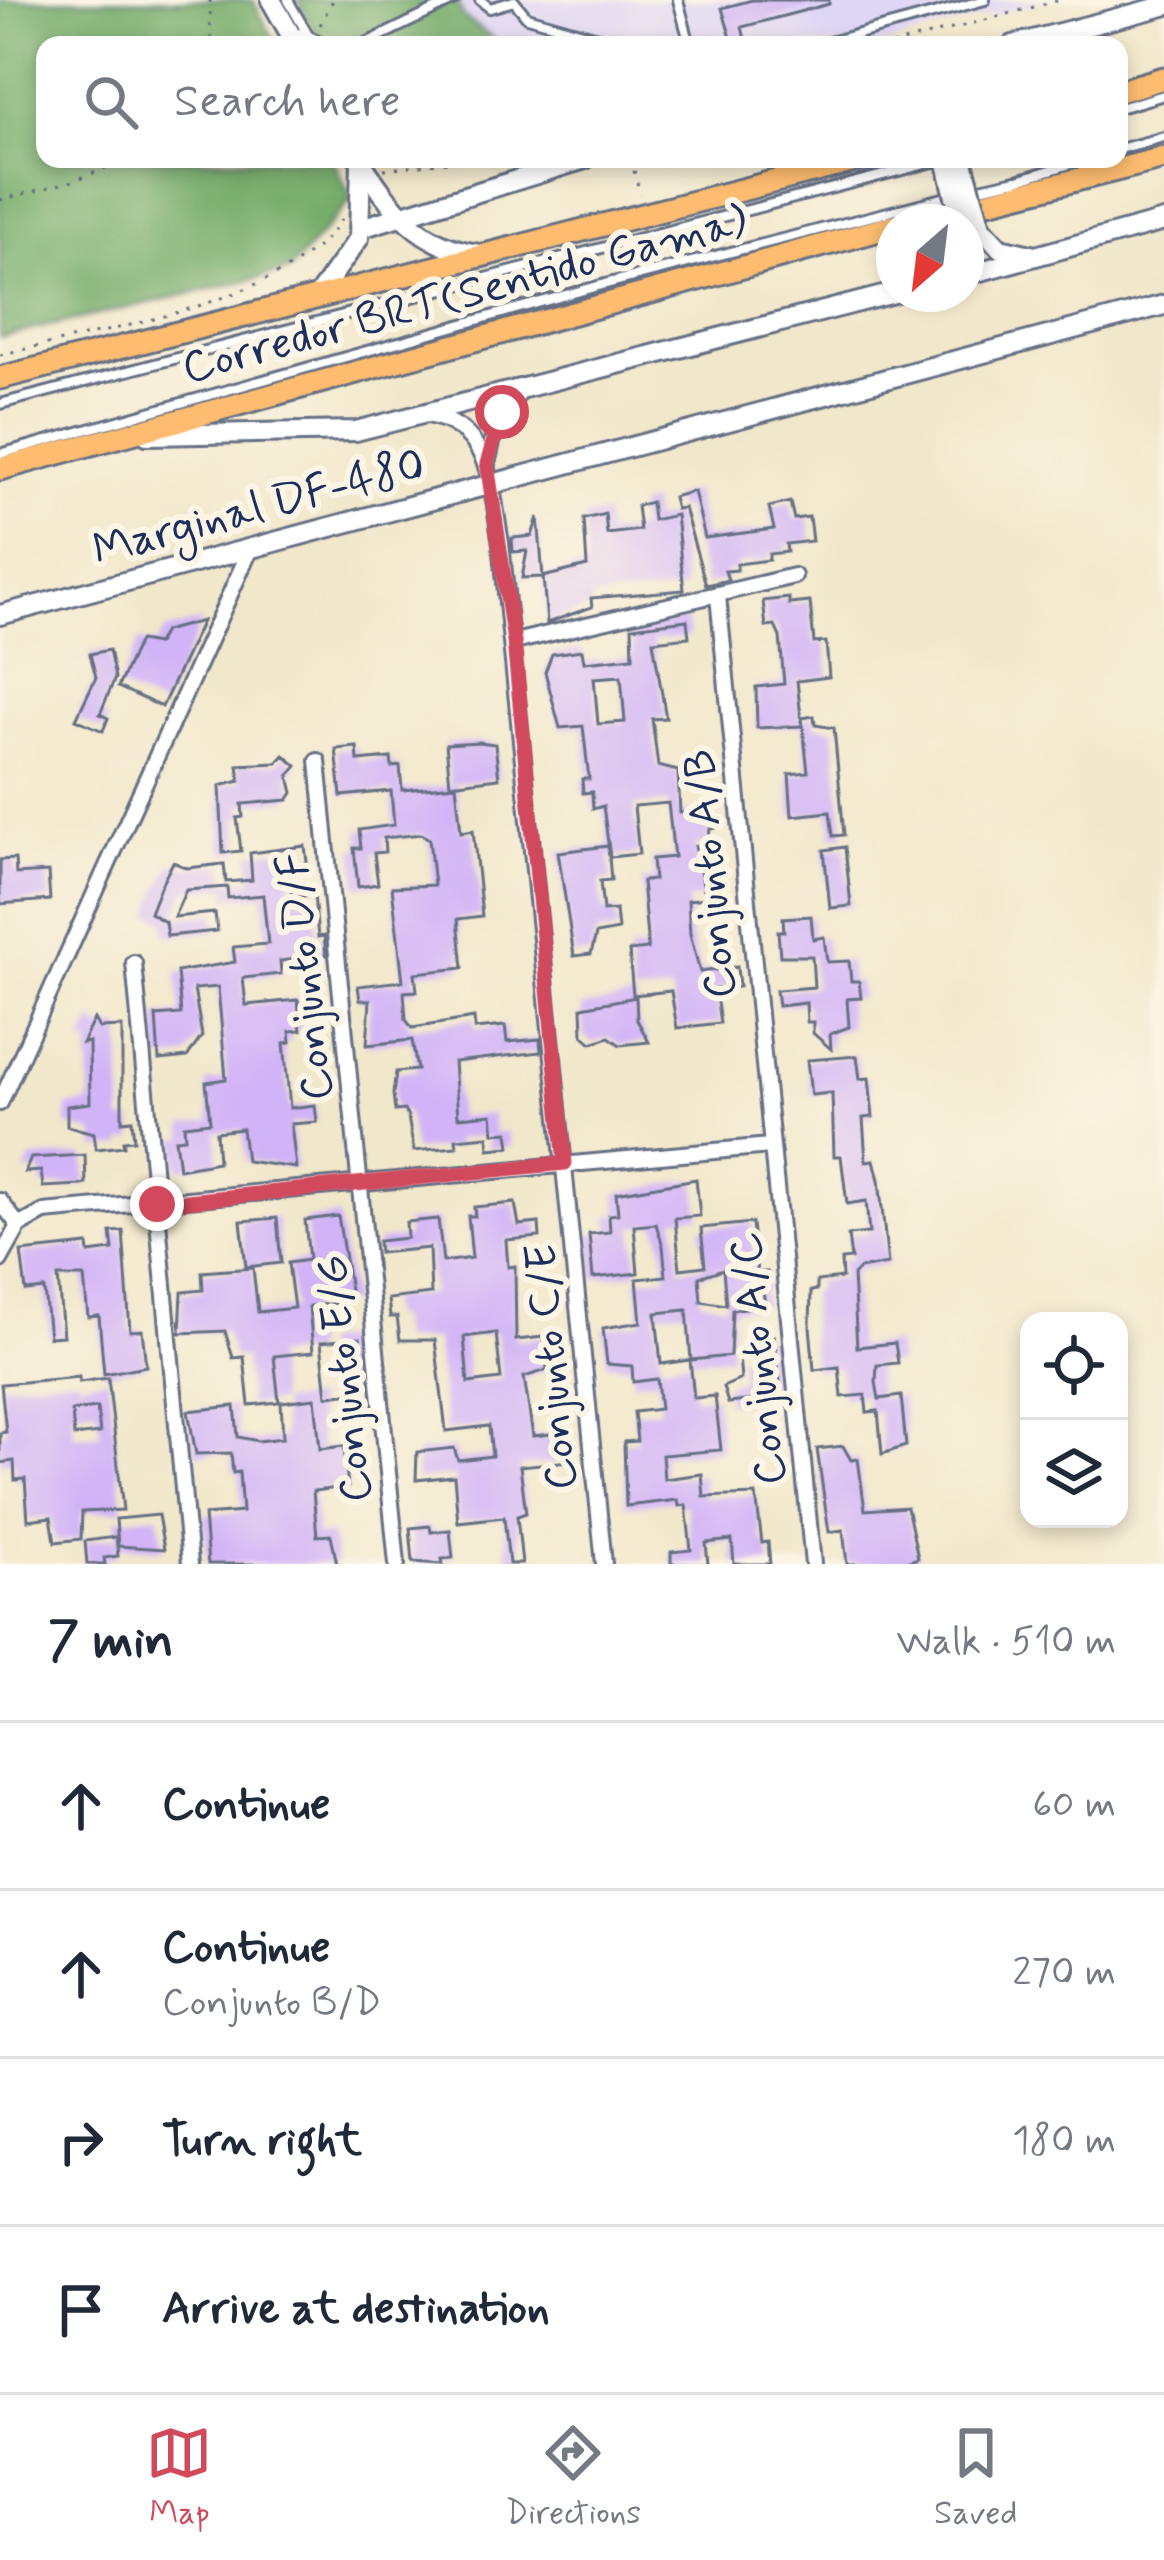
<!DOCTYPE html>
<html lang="en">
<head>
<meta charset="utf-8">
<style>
	:root { --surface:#fff; --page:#f6f6f7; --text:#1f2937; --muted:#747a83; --line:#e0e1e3; --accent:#d1495b }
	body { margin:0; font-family:Mynerve,sans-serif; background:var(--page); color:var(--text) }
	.controls { position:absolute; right:36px; bottom:36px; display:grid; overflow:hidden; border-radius:24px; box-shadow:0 6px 18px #0003 }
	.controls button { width:108px; height:108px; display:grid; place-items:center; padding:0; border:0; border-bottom:3px solid var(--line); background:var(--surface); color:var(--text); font:60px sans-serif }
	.compass { position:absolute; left:876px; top:204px; width:108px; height:108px; border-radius:50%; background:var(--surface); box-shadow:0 6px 18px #0003; rotate:208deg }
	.stop { position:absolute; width:36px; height:36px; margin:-27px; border:9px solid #d1495b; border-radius:50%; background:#fff }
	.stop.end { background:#d1495b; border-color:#fff; box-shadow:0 3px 12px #0008 }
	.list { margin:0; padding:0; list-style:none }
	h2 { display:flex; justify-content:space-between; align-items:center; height:156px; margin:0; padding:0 48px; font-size:51px }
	h2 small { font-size:39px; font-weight:400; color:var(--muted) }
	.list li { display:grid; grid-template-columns:78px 1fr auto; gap:36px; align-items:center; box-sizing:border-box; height:168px; padding:0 48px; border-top:3px solid var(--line) }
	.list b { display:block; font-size:45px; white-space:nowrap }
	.list p { margin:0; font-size:39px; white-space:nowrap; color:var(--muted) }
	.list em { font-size:39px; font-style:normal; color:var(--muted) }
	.icon { flex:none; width:66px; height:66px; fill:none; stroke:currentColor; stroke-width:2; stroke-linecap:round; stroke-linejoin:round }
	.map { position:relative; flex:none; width:1164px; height:1564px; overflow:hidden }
	.search { position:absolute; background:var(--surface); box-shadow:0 6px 18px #0003; left:36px; right:36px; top:36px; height:132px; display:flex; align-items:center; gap:30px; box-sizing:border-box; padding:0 42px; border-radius:24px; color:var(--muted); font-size:45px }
	.sheet { height:828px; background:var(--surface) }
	nav { display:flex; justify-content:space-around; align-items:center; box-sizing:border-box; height:168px; border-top:3px solid var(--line); background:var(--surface); font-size:33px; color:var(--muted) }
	nav a { display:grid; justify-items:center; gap:6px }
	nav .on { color:var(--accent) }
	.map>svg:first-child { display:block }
</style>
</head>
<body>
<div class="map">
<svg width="1164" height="1564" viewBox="0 0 1164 1564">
	<rect width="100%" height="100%" fill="#fcf5e5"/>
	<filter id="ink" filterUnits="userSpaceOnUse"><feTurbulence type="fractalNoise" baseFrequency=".00833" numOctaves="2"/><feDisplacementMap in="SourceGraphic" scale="24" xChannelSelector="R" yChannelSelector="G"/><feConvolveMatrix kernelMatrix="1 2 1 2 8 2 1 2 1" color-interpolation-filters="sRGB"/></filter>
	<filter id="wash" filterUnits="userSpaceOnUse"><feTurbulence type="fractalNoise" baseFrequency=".004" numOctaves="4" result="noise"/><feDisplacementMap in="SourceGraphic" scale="48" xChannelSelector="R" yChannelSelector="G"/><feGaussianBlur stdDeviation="2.7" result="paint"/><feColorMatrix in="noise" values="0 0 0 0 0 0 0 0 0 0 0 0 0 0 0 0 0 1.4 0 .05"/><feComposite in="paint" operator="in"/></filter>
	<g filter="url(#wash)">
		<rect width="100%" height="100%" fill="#f1e7ca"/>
		<path fill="#dfd5f5" d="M 456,0 L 1046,0 L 880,45 L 502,45 L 464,18 Z"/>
		<g fill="#73ab68" stroke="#476d63" stroke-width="3">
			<path d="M 0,0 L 253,0 L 276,45 L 45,45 L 45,159 L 333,159 L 352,199 L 289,271 L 0,337 Z"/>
			<path d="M 298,0 L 456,0 L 464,18 L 502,45 L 322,45 Z"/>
		</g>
		<g id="blocks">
			<g fill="#d1b3f7" fill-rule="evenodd">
				<path d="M 752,0 L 829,0 L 829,4 L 742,27 L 746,43 L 733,45 L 722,8 Z"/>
				<path d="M 694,491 L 705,538 L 774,529 L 769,507 L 790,502 L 794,519 L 809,517 L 812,541 L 786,544 L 787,552 L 769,554 L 769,560 L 737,564 L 737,570 L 725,571 L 728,580 L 706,585 L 684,508 L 676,509 L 673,497 Z"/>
				<path d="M 651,502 L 653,520 L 676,515 L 684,590 L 591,598 L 592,607 L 547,623 L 543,577 L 587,566 L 584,519 L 605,514 L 607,534 L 640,530 L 637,506 Z"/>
				<path d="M 538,517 L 543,577 L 522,578 L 527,551 L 513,552 L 512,538 L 532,536 Z"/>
				<path d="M 789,598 L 789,604 L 810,602 L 814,643 L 826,642 L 829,677 L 797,681 L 802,726 L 757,728 L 756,687 L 784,684 L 780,637 L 775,626 L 766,627 L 763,601 Z"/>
				<path d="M 687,620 L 689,637 L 653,641 L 666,718 L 652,719 L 658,766 L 678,771 L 680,813 L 714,811 L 716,828 L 710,829 L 708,844 L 695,846 L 706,898 L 688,900 L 690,934 L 700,972 L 737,967 L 739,987 L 715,989 L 720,1023 L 677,1028 L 671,991 L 633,995 L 629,951 L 648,949 L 642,881 L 654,880 L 652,859 L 674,857 L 668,803 L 634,806 L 639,854 L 610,857 L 603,806 L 593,809 L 592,792 L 583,793 L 582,779 L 589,779 L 583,726 L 560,728 L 545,672 L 552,654 L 582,650 L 584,662 L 633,657 L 632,627 ZM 621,676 L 625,722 L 598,724 L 594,678 Z"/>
				<path d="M 202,621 L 162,707 L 118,687 L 139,641 L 157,644 L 164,631 Z"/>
				<path d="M 109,650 L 115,678 L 100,714 L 108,718 L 103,731 L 76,719 L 96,677 L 90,654 Z"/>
				<path d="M 814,716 L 815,725 L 834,728 L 844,835 L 833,836 L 830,812 L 792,816 L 789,774 L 808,772 L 802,718 Z"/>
				<path d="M 479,742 L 495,744 L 499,778 L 450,784 L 446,744 Z"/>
				<path d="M 357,747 L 358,761 L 391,758 L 392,767 L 400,766 L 402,790 L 456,785 L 461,832 L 473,830 L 482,916 L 458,919 L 463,968 L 415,973 L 417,991 L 404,992 L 406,1020 L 412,1028 L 474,1018 L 475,1029 L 505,1026 L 507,1042 L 540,1039 L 541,1052 L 454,1062 L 458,1117 L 492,1114 L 494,1133 L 508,1132 L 510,1147 L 489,1149 L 488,1136 L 456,1139 L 457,1147 L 414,1151 L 408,1117 L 404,1110 L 395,1111 L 393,1094 L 396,1072 L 417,1070 L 412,1040 L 367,1045 L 370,1000 L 360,1000 L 358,986 L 403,981 L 392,887 L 434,885 L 429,839 L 421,834 L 384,838 L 385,852 L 374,853 L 378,884 L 358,887 L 354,848 L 361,848 L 359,830 L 394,825 L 391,791 L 341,796 L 336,749 Z"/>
				<path d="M 284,755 L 297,766 L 289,776 L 293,793 L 288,800 L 242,804 L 243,817 L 237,818 L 241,851 L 223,853 L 220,786 L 240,781 L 238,765 L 277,763 Z"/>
				<path d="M 305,846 L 307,862 L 290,871 L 292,897 L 314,895 L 318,937 L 324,936 L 326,955 L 280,961 L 281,974 L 243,978 L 246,1005 L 298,1000 L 301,1030 L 290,1031 L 291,1042 L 284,1043 L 290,1108 L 315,1105 L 317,1122 L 291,1124 L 296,1168 L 246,1161 L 242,1129 L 216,1132 L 218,1162 L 179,1169 L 175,1139 L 185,1138 L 184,1125 L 210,1122 L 206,1082 L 226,1079 L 218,987 L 194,989 L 202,1036 L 187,1057 L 159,1060 L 156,1016 L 181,1014 L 177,972 L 235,962 L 233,947 L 268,944 L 263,895 L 228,898 L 227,887 L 186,890 L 174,917 L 215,913 L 217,931 L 167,936 L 165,922 L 150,913 L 160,887 L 173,862 L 187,868 L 224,864 L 226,882 L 252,880 L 250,853 Z"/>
				<path d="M 608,846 L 611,880 L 600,881 L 603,911 L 616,910 L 618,930 L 596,934 L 591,954 L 574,956 L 558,852 Z"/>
				<path d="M 845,847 L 851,906 L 830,908 L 824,850 Z"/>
				<path d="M 15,859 L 16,874 L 48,872 L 50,900 L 0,904 L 0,860 Z"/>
				<path d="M 811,916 L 813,939 L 824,937 L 827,962 L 849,961 L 851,981 L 859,981 L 861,998 L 847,999 L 849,1027 L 830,1034 L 831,1049 L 813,1033 L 813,1022 L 807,1022 L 806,1003 L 778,1006 L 776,990 L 814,987 L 812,956 L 780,956 L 778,931 L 784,931 L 783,918 Z"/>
				<path d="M 636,997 L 637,1020 L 649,1042 L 620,1045 L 609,1037 L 592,1043 L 583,1035 L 582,1007 Z"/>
				<path d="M 94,1019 L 99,1028 L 122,1027 L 122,1121 L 132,1120 L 134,1140 L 123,1141 L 124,1146 L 96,1149 L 94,1133 L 67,1126 L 67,1106 L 90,1103 L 89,1042 L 82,1043 Z"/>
				<path d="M 857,1056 L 860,1079 L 869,1078 L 873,1117 L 863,1118 L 866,1161 L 874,1160 L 879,1180 L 888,1264 L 859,1269 L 853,1275 L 857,1347 L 895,1343 L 898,1363 L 877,1365 L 876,1382 L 879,1399 L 901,1396 L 906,1446 L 882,1454 L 878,1411 L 867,1412 L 865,1395 L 842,1397 L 839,1367 L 814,1370 L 810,1327 L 811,1291 L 817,1290 L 817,1281 L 842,1278 L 841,1260 L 851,1259 L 848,1235 L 869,1233 L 866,1201 L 847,1204 L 841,1156 L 834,1156 L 832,1093 L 811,1095 L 807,1060 Z"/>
				<path d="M 85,1155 L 86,1184 L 81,1185 L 43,1187 L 41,1171 L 25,1172 L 31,1158 Z"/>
				<path d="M 696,1179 L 700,1216 L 675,1218 L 680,1269 L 705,1266 L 701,1228 L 752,1223 L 757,1273 L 767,1272 L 768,1290 L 763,1290 L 765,1305 L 732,1310 L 730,1356 L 691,1360 L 687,1310 L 656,1313 L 661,1364 L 690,1360 L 694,1398 L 715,1396 L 721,1450 L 662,1455 L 664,1479 L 702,1474 L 704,1497 L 756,1495 L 762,1543 L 768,1542 L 770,1564 L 734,1564 L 732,1540 L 706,1543 L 708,1564 L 671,1564 L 671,1552 L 691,1550 L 686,1505 L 679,1506 L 678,1500 L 626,1506 L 624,1442 L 637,1441 L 634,1412 L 660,1409 L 657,1379 L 633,1382 L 632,1366 L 607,1364 L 603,1328 L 641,1322 L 637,1279 L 666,1276 L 663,1246 L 656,1224 L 634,1226 L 638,1273 L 593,1278 L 589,1234 L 610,1232 L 609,1215 L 618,1214 L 616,1193 ZM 723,1269 L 726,1305 L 701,1301 L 699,1277 Z"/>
				<path d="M 515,1203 L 519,1225 L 539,1223 L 540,1237 L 506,1240 L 508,1267 L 515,1266 L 516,1340 L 544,1337 L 547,1370 L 524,1377 L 533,1436 L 568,1432 L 571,1461 L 520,1466 L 526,1513 L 517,1516 L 522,1564 L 509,1564 L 504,1517 L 458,1522 L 454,1476 L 416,1480 L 417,1452 L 454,1448 L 458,1460 L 492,1456 L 489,1426 L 446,1431 L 435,1340 L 400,1340 L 397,1317 L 390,1317 L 388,1299 L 431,1294 L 429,1248 L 379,1253 L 378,1241 L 407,1238 L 406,1222 L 438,1219 L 443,1262 L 472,1258 L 468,1216 L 475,1216 L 474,1207 ZM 496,1333 L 501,1379 L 468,1383 L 464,1337 Z"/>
				<path d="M 338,1216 L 352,1302 L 309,1306 L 313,1352 L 274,1356 L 279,1402 L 249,1405 L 244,1357 L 233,1358 L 225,1331 L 180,1333 L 182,1292 L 203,1290 L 202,1272 L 253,1268 L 258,1312 L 294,1308 L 288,1263 L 309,1260 L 305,1220 Z"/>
				<path d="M 277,1218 L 281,1263 L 246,1267 L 241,1221 Z"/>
				<path d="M 123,1231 L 130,1331 L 142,1330 L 146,1366 L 104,1374 L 99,1316 L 88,1317 L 84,1277 L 58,1277 L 63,1336 L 49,1337 L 44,1289 L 26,1291 L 21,1252 L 88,1245 L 89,1253 L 113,1250 L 111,1232 Z"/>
				<path d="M 774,1336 L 782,1397 L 728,1403 L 723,1387 L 741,1379 L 739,1356 L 761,1353 L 762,1337 Z"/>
				<path d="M 360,1338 L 360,1385 L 354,1386 L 354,1393 L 327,1396 L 321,1342 Z"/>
				<path d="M 79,1377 L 79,1382 L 108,1378 L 123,1510 L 82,1512 L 81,1539 L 55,1542 L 51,1517 L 28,1520 L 25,1479 L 15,1480 L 14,1461 L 0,1463 L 0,1433 L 6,1432 L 1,1384 ZM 97,1408 L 100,1433 L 74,1436 L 72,1411 Z"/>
				<path d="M 315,1398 L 320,1449 L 344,1446 L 348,1487 L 313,1491 L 317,1536 L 331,1535 L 337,1564 L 208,1564 L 204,1515 L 242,1512 L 239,1472 L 233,1473 L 231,1453 L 196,1454 L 188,1411 L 235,1406 L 238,1437 L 258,1441 L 283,1438 L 281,1402 Z"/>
				<path d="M 843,1446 L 851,1460 L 858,1459 L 865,1510 L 907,1507 L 918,1558 L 901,1564 L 847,1564 L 843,1530 L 829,1532 L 817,1449 Z"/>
				<path d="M 158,1515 L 164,1549 L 118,1546 L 116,1519 Z"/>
				<path d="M 430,1526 L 431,1532 L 450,1530 L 453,1558 L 442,1559 L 443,1564 L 413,1562 L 410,1528 Z"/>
				<path d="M 116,1537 L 118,1556 L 104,1558 L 105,1564 L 87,1564 L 85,1541 Z"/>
			</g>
		</g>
	</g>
	<g filter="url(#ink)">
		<use href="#blocks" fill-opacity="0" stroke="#666f84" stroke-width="3"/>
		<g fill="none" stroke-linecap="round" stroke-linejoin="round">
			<defs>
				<g id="service">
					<path d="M 288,0 L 308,35"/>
					<path d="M 480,0 L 490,8 L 514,1"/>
					<path d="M 678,0 L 690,45"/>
					<path d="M 514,1 L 527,17 L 626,45"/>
					<path d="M 362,45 L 455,0"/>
					<path d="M 818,45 L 985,0"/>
					<path d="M 1119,108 L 1164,95"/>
					<path d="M 1119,149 L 1164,137"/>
					<path d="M 1014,181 L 1087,159"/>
					<path d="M 971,190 L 1016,180"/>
					<path d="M 0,404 L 945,159"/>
					<path d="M 0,454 L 605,284 L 951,196"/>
				</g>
				<g id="minor">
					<path d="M 427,415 C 492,426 491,489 501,543 L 604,1564"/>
					<path d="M 487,464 L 497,421 L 522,390"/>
					<path d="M 718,596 L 813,1564"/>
					<path d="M 514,642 L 794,576"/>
					<path d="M 318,761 L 397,1564"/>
					<path d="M 134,963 L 190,1564"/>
					<path d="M 0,1103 L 250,550"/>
					<path d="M 0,1201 L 19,1226"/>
					<path d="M 0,1260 L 19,1226 L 44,1212 L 770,1146"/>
				</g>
				<g id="tertiary">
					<path d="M 271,0 L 293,39"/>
					<path d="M 289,45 L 301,38 L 317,45"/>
					<path d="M 1013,45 L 1164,6"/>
					<path d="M 359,159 C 392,208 418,247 480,254"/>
					<path d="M 981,227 L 1000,248 L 1031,255"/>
					<path d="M 361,228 L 585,159"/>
					<path d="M 966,275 L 1164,221"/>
					<path d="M 319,294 L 359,238 L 361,161"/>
					<path d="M 147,435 L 356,431 L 894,293"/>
					<path d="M 0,615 L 1164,305"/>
				</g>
				<g id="primary">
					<path d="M 1119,91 L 1164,78"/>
					<path d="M 908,222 L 1164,158"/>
					<path d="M 0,378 L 863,159"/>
					<path d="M 0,469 L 894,226"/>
				</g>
			</defs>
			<use href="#service" stroke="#666f84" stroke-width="14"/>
			<use href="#minor" stroke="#666f84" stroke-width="20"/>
			<use href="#tertiary" stroke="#666f84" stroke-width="24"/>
			<use href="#primary" stroke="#666f84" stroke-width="27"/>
			<g stroke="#666f84" stroke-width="3" stroke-dasharray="3 9" stroke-linecap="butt">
				<path d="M 210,0 L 211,45"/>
				<path d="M 320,25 L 333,0"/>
				<path d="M 892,45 L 1060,0"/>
				<path d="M 631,159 L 640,194"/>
				<path d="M 384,169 L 477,159"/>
				<path d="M 0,200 L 73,181 L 127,159"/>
				<path d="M 0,355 C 91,332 297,302 343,216"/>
			</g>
			<use href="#service" stroke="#fff" stroke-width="8"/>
			<use href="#minor" stroke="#fff" stroke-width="14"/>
			<use href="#tertiary" stroke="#fff" stroke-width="18"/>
			<use href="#primary" stroke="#fdbc6f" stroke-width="21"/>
			<defs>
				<g id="tertiary-bridge">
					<path d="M 946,159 L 961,222"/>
					<path d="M 962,159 L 981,227"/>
				</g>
			</defs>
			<use href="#tertiary-bridge" stroke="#666f84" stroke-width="24" stroke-linecap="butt"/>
			<use href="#tertiary-bridge" stroke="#fff" stroke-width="18"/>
		</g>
	</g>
	<g fill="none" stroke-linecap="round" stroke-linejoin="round" filter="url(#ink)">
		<path stroke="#d1495b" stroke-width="15" d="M 157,1204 L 565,1163 L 514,642 L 487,464 L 502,412"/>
	</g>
	<g text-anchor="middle" stroke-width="12" stroke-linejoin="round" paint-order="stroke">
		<g font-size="45" fill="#1b2f5e" stroke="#fcf5e5">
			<text transform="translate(464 292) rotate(-15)" y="16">Corredor BRT(Sentido Gama)</text>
			<text transform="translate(258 505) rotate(-15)" y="16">Marginal DF-480</text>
			<text transform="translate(708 874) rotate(-95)" y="16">Conjunto A/B</text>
			<text transform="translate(303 977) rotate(-96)" y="16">Conjunto D/F</text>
			<text transform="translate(756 1359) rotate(-96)" y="16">Conjunto A/C</text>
			<text transform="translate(549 1367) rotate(-95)" y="16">Conjunto C/E</text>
			<text transform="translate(342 1379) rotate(-96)" y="16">Conjunto E/G</text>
		</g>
	</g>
</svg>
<div class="controls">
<button><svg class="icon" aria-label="locate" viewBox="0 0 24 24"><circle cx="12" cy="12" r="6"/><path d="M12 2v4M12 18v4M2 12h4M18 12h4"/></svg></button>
<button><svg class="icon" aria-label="layers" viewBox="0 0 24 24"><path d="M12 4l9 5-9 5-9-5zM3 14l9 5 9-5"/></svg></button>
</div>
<svg class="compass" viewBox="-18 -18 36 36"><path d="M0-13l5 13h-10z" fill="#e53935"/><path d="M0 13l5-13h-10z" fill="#747a83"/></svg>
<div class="stop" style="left:502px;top:412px"></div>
<div class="stop end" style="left:157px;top:1204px"></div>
<div class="search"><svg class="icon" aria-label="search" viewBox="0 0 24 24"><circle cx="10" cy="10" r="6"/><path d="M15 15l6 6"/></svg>Search here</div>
</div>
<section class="sheet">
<h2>7 min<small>Walk · 510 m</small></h2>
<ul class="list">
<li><svg class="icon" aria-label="ahead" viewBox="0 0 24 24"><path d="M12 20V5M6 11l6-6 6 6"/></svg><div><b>Continue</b></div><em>60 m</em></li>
<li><svg class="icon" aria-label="ahead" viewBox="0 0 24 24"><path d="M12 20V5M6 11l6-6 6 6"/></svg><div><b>Continue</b><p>Conjunto B/D</p></div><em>270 m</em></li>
<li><svg class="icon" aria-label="right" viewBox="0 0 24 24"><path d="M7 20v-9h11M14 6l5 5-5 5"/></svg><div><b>Turn right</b></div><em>180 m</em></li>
<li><svg class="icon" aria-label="arrive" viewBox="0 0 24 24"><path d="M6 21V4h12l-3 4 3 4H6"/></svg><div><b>Arrive at destination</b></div></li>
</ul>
</section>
<nav>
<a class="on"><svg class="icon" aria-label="map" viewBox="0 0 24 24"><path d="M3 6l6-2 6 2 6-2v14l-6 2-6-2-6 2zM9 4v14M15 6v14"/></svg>Map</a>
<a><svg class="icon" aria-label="directions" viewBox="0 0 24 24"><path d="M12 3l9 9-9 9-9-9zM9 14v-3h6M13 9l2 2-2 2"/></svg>Directions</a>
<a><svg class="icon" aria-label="saved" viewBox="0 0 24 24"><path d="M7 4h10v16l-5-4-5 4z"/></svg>Saved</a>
</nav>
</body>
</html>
